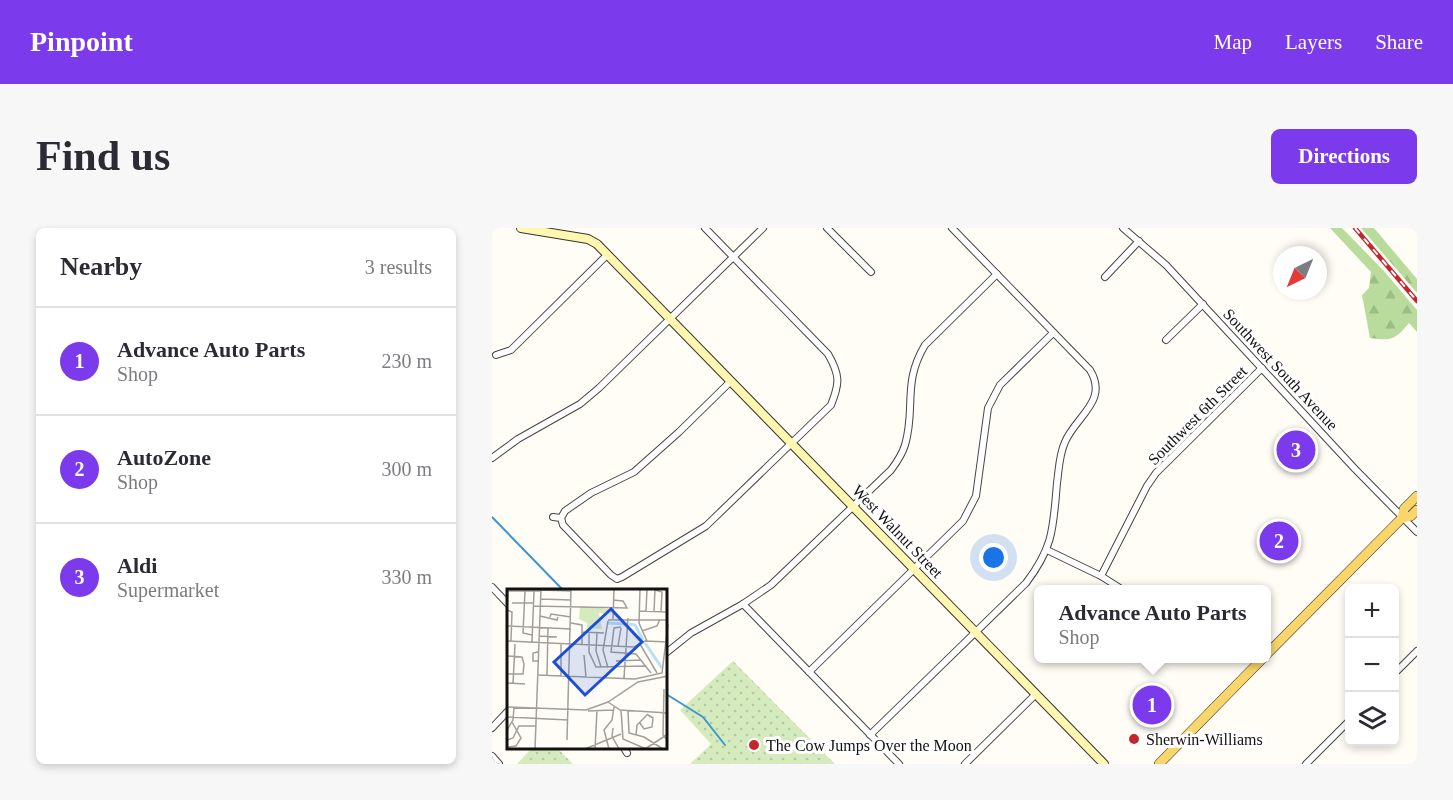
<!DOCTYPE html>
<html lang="en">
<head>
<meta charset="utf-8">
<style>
	:root { --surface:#fff; --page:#f7f7f7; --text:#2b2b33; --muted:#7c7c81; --line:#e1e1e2; --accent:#7c3aed }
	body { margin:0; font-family:Georgia,serif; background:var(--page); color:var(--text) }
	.controls { position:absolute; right:18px; bottom:18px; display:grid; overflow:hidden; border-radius:9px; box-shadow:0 3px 9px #0003 }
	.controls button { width:54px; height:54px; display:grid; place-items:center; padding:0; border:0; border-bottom:2px solid var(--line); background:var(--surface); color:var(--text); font:30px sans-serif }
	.compass { position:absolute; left:781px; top:18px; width:54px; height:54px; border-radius:50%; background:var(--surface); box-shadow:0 3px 9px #0003; rotate:223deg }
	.you { position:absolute; left:502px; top:330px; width:21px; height:21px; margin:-15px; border:4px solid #fff; border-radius:50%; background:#1a73e8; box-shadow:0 0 0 9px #1a73e833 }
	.badge { display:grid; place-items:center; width:39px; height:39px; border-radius:50%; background:var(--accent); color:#fff; font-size:20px; font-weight:700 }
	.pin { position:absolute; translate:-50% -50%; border:3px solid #fff; box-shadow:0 2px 6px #0006 }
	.popup { position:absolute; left:542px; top:357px; width:237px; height:78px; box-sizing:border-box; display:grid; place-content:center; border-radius:9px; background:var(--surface); filter:drop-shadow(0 2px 4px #0005); font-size:20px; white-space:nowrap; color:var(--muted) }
	.popup b { font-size:22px; color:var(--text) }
	.popup::after { content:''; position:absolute; left:50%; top:100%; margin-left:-12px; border:12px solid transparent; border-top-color:var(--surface) }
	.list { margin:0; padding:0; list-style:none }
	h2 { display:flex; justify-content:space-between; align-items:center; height:78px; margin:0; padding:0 24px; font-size:26px }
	h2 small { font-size:20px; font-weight:400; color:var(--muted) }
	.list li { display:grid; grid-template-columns:39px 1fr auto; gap:18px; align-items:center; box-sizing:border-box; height:108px; padding:0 24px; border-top:2px solid var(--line) }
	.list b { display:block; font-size:22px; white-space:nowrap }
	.list p { margin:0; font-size:20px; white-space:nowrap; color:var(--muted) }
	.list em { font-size:20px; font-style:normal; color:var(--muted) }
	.icon { flex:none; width:33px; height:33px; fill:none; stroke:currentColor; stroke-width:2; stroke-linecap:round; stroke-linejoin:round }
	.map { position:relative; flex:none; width:925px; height:536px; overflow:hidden; border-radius:9px }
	header { display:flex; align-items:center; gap:36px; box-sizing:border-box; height:84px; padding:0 30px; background:var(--accent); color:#fff }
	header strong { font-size:28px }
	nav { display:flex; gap:33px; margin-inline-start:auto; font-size:21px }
	.intro { display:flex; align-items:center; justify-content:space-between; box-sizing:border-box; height:144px; padding:0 36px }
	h1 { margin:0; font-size:42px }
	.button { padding:15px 27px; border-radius:9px; background:var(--accent); color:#fff; font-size:21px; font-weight:700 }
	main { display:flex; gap:36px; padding:0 36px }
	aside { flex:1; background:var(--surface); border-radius:9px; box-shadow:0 3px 9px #0003 }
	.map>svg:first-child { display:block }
</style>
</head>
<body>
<header>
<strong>Pinpoint</strong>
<nav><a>Map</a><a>Layers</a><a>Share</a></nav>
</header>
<div class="intro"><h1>Find us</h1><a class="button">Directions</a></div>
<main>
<aside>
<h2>Nearby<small>3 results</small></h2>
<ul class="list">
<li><span class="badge">1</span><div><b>Advance Auto Parts</b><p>Shop</p></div><em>230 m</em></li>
<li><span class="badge">2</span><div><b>AutoZone</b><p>Shop</p></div><em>300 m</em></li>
<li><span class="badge">3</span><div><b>Aldi</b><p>Supermarket</p></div><em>330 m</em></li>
</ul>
</aside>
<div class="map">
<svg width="925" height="536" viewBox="0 0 925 536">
	<defs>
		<pattern id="forest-firs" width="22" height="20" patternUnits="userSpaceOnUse" patternTransform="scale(1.5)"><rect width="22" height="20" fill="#b9dc9c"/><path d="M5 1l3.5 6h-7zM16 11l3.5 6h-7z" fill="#9ebc85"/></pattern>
		<pattern id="park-dots" width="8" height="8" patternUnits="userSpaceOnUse" patternTransform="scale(1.5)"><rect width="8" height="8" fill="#d5ebbd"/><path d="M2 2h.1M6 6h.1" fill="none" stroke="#b6c8a1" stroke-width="1.8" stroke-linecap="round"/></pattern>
	</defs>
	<rect width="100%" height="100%" fill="#fffdf5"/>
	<g fill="url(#forest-firs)">
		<path d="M 838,0 L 850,0 L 891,42 L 925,82 L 925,104 L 917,95 C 903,112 899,113 878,110 L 870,67 L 877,60 L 879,44 Z"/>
		<path d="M 869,0 L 882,0 L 925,51 L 925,65 Z"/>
	</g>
	<g fill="url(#park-dots)">
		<path d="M 241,433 L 343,536 L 198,536 L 219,516 L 188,482 Z"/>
		<path d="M 40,520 L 65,520 L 81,536 L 25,536 Z"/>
	</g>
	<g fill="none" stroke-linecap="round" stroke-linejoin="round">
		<g stroke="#3f96cf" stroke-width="2">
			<path d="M 0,289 L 71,362"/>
			<path d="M 174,466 L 211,489 L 233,517"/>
		</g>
		<defs>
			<g id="street">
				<path d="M 335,0 L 379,44"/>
				<path d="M 631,0 L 674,37 L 863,241 L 925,304"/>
				<path d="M 613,49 L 647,13"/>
				<path d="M 674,112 L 711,76"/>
				<path d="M 4,127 L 19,122 L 115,27"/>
				<path d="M 0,230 L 26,211 L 88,176 L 107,160 L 271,0"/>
				<path d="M 61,289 L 69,290 L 71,297 L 119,347 L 125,351 L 130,349 L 214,298 L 339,177 C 348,155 348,147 336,126 L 213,0"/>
				<path d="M 69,290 L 73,283 L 99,265 L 142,244 L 187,204 L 238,154"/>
				<path d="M 555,322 L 609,348 L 631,362"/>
				<path d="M 609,348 L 655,258 L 664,245 L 770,140"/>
				<path d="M 0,359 L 16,376"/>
				<path d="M 251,376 L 407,536"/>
				<path d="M 174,425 L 199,405 L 251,376 L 279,357 L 399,242 C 405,234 410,227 413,217 C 424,180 410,155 433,117 L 505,46"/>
				<path d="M 317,444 L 471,293 L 484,268 L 496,180 L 508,157 L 561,105"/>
				<path d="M 902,446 L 925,423"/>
				<path d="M 0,500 L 16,483"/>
				<path d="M 378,507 L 534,355 C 562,318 561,300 565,255 C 567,241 567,227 573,214 C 584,188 617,173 598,142 L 460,0"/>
				<path d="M 132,520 L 135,525"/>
				<path d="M 0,528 L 7,536"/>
				<path d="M 473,536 L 544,466"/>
				<path d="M 814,536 L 858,492"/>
			</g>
			<path id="secondary" d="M 29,0 L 96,11 L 105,16 L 612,536"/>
			<g id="primary">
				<path d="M 910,290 L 919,288 L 925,282"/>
				<path d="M 774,427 L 910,290 L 912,281 L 925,268"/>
				<path d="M 667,536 L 771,430"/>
			</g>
		</defs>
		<use href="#street" stroke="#444" stroke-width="8"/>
		<use href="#secondary" stroke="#333" stroke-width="10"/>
		<use href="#primary" stroke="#222" stroke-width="10"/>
		<use href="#street" stroke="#fff" stroke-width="6"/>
		<use href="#secondary" stroke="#fff6b0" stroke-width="8"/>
		<use href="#primary" stroke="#f9d66b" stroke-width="9"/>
		<defs>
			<path id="rail" d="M 863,0 L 925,73"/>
		</defs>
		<use href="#rail" stroke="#c4262e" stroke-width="4.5"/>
		<use href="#rail" stroke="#fff" stroke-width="2" stroke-dasharray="7" stroke-linecap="butt"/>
	</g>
	<g fill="#c4262e" stroke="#fff" stroke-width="2">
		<circle cx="642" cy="511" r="6"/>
		<circle cx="262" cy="517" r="6"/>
	</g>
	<g text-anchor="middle" stroke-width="6" stroke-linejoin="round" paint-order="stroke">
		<g font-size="16" fill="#111" stroke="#fff">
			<text transform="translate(789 141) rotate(47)" y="6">Southwest South Avenue</text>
			<text transform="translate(705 187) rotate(-45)" y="6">Southwest 6th Street</text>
			<text transform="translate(406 303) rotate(46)" y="6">West Walnut Street</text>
		</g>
		<g font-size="16" fill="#111" stroke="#fff" text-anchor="start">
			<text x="654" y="517">Sherwin-Williams</text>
			<text x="274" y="523">The Cow Jumps Over the Moon</text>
		</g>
	</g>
	<g transform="translate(15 361)">
		<rect width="160" height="160" fill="#fffdf5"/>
		<path d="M 73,17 L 102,20 L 102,25 L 92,24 L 95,40 L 80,39 L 80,34 L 72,30 Z" fill="#d5ebbd"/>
		<path fill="none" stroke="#b9e0f7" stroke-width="3" d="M 101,34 L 120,35M 122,35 L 128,36 L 136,51M 138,54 L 155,79"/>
		<path fill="none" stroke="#a09f9a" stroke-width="1.5" d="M 133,0 L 132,34 L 140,52M 34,1 L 64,2M 148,1 L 155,3 L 154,23M 0,2 L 34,2M 18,2 L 16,44 L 25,46M 33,10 L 64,11M 5,14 L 26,14M 26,17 L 120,19 L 116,12 L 106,11M 0,21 L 5,23 L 4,52M 132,22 L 161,23M 139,22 L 140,0M 147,23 L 148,0M 33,27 L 50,31 L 51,28M 43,28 L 44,25 L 64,28M 106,30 L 107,0M 101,31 L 161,31M 0,32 L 1,1M 101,32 L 96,61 L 101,79M 64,34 L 75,36 L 75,55M 0,37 L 64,40M 114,38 L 107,39 L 104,63 L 129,65 L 144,84M 135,42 L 150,37 L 153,30M 75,43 L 97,44M 82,43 L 82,63 L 89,78 L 139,77M 90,44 L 89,62 L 94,78M 32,47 L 50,48M 0,52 L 127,58 L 138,52 L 161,53M 25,53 L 27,2M 133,55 L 150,84M 111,57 L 114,39M 77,66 L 79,88M 0,67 L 15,68 L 17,75 L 16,85 L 0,85M 31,72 L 26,72 L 26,64 L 31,63M 109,72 L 134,71M 30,86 L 128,90 L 155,84 L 161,35M 40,86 L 41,39M 54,87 L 54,54M 117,89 L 121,29M 0,94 L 18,95M 6,95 L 8,55M 157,100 L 156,146 L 161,152M 101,113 L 113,121 L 161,124M 0,118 L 79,121 L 101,113 L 131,93 L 161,87M 114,121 L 116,150 L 139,160M 81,122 L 106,121M 121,122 L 122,144 L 137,148 L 156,160M 0,128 L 61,131M 133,134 L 137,140 L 145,138 L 146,129 L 141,126M 106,139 L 105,147 L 112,160M 0,141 L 6,131 L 7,118M 129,146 L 130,136 L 141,125M 0,151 L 6,149 L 12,137 L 29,137M 60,151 L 64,0M 0,158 L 9,157 L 14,149 L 5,133M 28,160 L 34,0M 78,160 L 114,145M 88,160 L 90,121M 102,160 L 97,141 L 105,131 L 107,118M 138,160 L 161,145"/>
		<path fill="#1d4ed8" fill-opacity="0.15" stroke="#1d4ed8" stroke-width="3" d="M 104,20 L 135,53 L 78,106 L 47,73 Z"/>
		<rect width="160" height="160" fill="none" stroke="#111" stroke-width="3"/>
	</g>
</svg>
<div class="controls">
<button>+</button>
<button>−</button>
<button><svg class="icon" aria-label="layers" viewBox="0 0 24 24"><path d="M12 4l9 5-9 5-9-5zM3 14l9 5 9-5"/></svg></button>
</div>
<svg class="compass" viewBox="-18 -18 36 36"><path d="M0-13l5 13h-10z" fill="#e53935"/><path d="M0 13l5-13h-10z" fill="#7c7c81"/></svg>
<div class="you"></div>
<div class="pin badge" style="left:660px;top:477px">1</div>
<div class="popup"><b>Advance Auto Parts</b>Shop</div>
<div class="pin badge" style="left:787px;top:313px">2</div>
<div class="pin badge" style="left:804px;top:222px">3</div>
</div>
</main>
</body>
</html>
